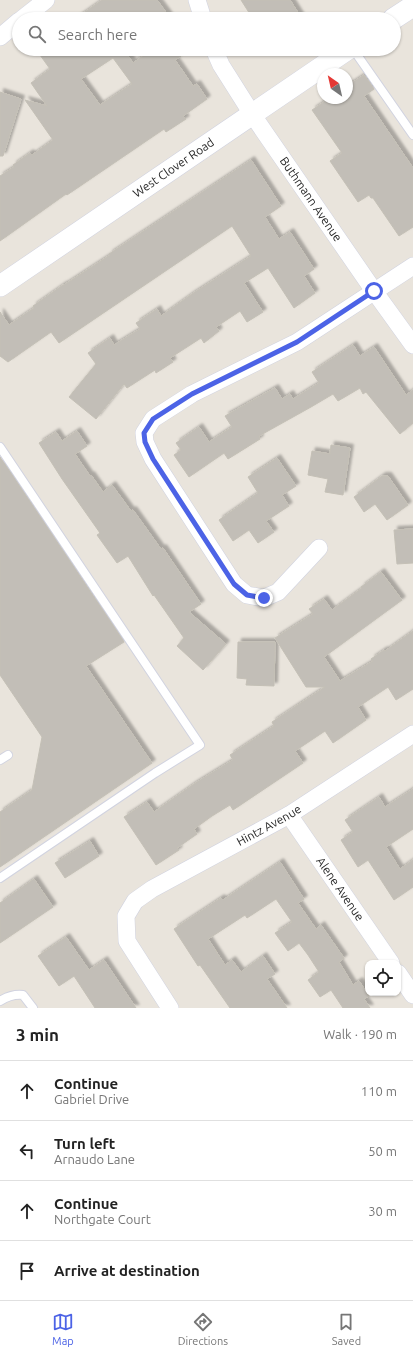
<!DOCTYPE html>
<html lang="en">
<head>
<meta charset="utf-8">
<style>
	:root { --surface:#fff; --page:#f6f6f6; --text:#222; --muted:#767676; --line:#e0e0e0; --accent:#4c63e6 }
	body { margin:0; font-family:Ubuntu,sans-serif; background:var(--page); color:var(--text) }
	.controls { position:absolute; right:12px; bottom:12px; display:grid; overflow:hidden; border-radius:8px; box-shadow:0 1px 3px #0004 }
	.controls button { width:36px; height:36px; display:grid; place-items:center; padding:0; border:0; border-bottom:1px solid var(--line); background:var(--surface); color:var(--text); font:20px sans-serif }
	.compass { position:absolute; left:317px; top:68px; width:36px; height:36px; border-radius:50%; background:var(--surface); box-shadow:0 1px 3px #0004; rotate:326deg }
	.stop { position:absolute; width:12px; height:12px; margin:-9px; border:3px solid #4c63e6; border-radius:50%; background:#fff }
	.stop.end { background:#4c63e6; border-color:#fff; box-shadow:0 1px 4px #0008 }
	.list { margin:0; padding:0; list-style:none }
	h2 { display:flex; justify-content:space-between; align-items:center; height:52px; margin:0; padding:0 16px; font-size:17px }
	h2 small { font-size:13px; font-weight:400; color:var(--muted) }
	.list li { display:grid; grid-template-columns:26px 1fr auto; gap:12px; align-items:center; box-sizing:border-box; height:60px; padding:0 16px; border-top:1px solid var(--line) }
	.list b { display:block; font-size:15px; white-space:nowrap }
	.list p { margin:0; font-size:13px; white-space:nowrap; color:var(--muted) }
	.list em { font-size:13px; font-style:normal; color:var(--muted) }
	.icon { flex:none; width:22px; height:22px; fill:none; stroke:currentColor; stroke-width:2; stroke-linecap:round; stroke-linejoin:round }
	.map { position:relative; flex:none; width:413px; height:1008px; overflow:hidden }
	.search { position:absolute; background:var(--surface); box-shadow:0 1px 3px #0004; left:12px; right:12px; top:12px; height:44px; display:flex; align-items:center; gap:10px; box-sizing:border-box; padding:0 14px; border-radius:22px; color:var(--muted); font-size:15px }
	.sheet { height:292px; background:var(--surface) }
	nav { display:flex; justify-content:space-around; align-items:center; box-sizing:border-box; height:56px; border-top:1px solid var(--line); background:var(--surface); font-size:11px; color:var(--muted) }
	nav a { display:grid; justify-items:center; gap:2px }
	nav .on { color:var(--accent) }
	.map>svg:first-child { display:block }
</style>
</head>
<body>
<div class="map">
<svg width="413" height="1008" viewBox="0 0 413 1008">
	<defs>
		<filter id="shadow"><feDropShadow dx="3.5" dy="-3.5" stdDeviation="1" flood-color="#0004"/></filter>
	</defs>
	<rect width="100%" height="100%" fill="#e9e4dc"/>
	<g fill="#c2beb7" stroke="#c4c0b6" fill-rule="evenodd" filter="url(#shadow)">
		<path d="M 102,0 L 157,0 L 171,19 L 75,19 Z"/>
		<path d="M 241,0 L 290,0 L 302,19 L 253,19 Z"/>
		<path d="M 49,49 L 126,49 L 124,50 L 133,63 L 153,49 L 191,49 L 175,60 L 193,86 L 197,84 L 207,99 L 183,116 L 186,119 L 166,132 L 164,129 L 67,195 L 66,194 L 0,241 L 0,176 L 14,167 L 13,165 L 30,153 L 32,155 L 53,140 L 25,100 L 47,106 L 31,83 L 50,69 L 40,55 ZM 113,58 L 132,84 L 100,105 L 81,79 Z"/>
		<path d="M 364,75 L 374,89 L 364,96 L 413,168 L 413,227 L 399,236 L 373,198 L 371,198 L 369,195 L 358,202 L 330,161 L 342,153 L 312,110 L 330,98 L 347,98 L 347,86 Z"/>
		<path d="M 0,92 L 21,99 L 3,156 L 0,156 Z"/>
		<path d="M 251,160 L 281,206 L 265,217 L 279,239 L 290,232 L 314,269 L 304,276 L 315,293 L 294,308 L 268,268 L 244,283 L 263,312 L 247,322 L 240,311 L 216,327 L 219,331 L 204,343 L 201,338 L 170,358 L 173,362 L 156,373 L 155,370 L 127,388 L 124,384 L 96,419 L 69,397 L 96,364 L 88,353 L 110,338 L 114,345 L 140,329 L 136,323 L 157,309 L 161,316 L 192,294 L 251,256 L 232,226 L 59,343 L 51,332 L 8,362 L 0,356 L 0,312 L 9,325 L 34,308 L 33,306 L 63,285 L 64,285 L 110,255 L 109,254 Z"/>
		<path d="M 353,345 L 360,356 L 374,347 L 406,395 L 413,390 L 413,423 L 400,434 L 366,392 L 363,394 L 360,388 L 338,401 L 333,394 L 311,407 L 259,436 L 260,439 L 228,459 L 224,453 L 189,477 L 174,455 L 181,450 L 176,443 L 199,427 L 209,442 L 232,427 L 225,416 L 275,388 L 282,399 L 290,394 L 293,399 L 319,383 L 312,372 Z"/>
		<path d="M 77,431 L 87,446 L 75,454 L 90,476 L 91,475 L 103,492 L 112,485 L 131,511 L 133,510 L 161,549 L 163,548 L 201,604 L 189,612 L 226,644 L 203,670 L 177,646 L 184,638 L 154,595 L 153,596 L 128,556 L 117,563 L 97,535 L 100,533 L 62,479 L 39,443 L 56,432 L 62,441 Z"/>
		<path d="M 331,445 L 350,448 L 343,495 L 325,492 L 328,479 L 308,475 L 312,451 L 330,454 Z"/>
		<path d="M 0,457 L 124,642 L 86,666 L 152,763 L 0,867 L 0,812 L 32,790 L 42,737 L 0,675 Z"/>
		<path d="M 277,458 L 296,486 L 282,495 L 289,506 L 266,521 L 274,532 L 258,543 L 249,530 L 233,541 L 219,520 L 258,493 L 248,477 Z"/>
		<path d="M 382,476 L 388,476 L 408,505 L 387,520 L 375,504 L 364,512 L 354,497 Z"/>
		<path d="M 413,529 L 413,563 L 397,564 L 394,530 Z"/>
		<path d="M 381,572 L 402,600 L 324,657 L 340,681 L 373,661 L 371,659 L 384,650 L 385,651 L 413,631 L 413,689 L 396,700 L 388,687 L 358,707 L 366,720 L 333,743 L 325,731 L 295,751 L 303,763 L 233,810 L 230,805 L 212,816 L 194,829 L 197,834 L 177,848 L 179,850 L 156,865 L 124,817 L 147,802 L 154,812 L 194,784 L 233,760 L 230,755 L 274,726 L 272,722 L 325,687 L 306,687 L 275,638 L 313,614 L 309,609 L 324,599 L 332,610 L 362,588 L 361,587 Z"/>
		<path d="M 238,642 L 275,642 L 274,686 L 246,685 L 247,679 L 237,678 Z"/>
		<path d="M 413,789 L 413,829 L 386,847 L 400,869 L 413,860 L 413,887 L 394,900 L 368,860 L 358,867 L 341,840 L 353,832 L 345,820 L 379,797 L 385,807 Z"/>
		<path d="M 90,841 L 99,856 L 65,878 L 55,863 Z"/>
		<path d="M 280,862 L 304,899 L 298,903 L 316,929 L 321,925 L 337,948 L 344,958 L 339,962 L 353,985 L 359,981 L 369,996 L 364,999 L 370,1008 L 343,1008 L 331,990 L 320,997 L 308,980 L 319,972 L 308,955 L 299,943 L 288,951 L 275,933 L 292,922 L 276,899 L 247,918 L 245,915 L 208,939 L 225,965 L 232,960 L 241,972 L 263,956 L 275,974 L 267,979 L 287,1008 L 230,1008 L 200,965 L 198,966 L 174,929 L 221,898 L 223,900 Z"/>
		<path d="M 34,879 L 53,907 L 0,943 L 0,903 Z"/>
		<path d="M 66,937 L 89,970 L 104,960 L 136,1008 L 95,1008 L 74,976 L 59,986 L 38,956 Z"/>
	</g>
	<g fill="none" stroke-linecap="round" stroke-linejoin="round">
		<defs>
			<g id="service">
				<path d="M 353,49 L 413,135"/>
				<path d="M 0,447 L 200,745 L 155,773 L 0,878"/>
				<path d="M 0,760 L 8,755"/>
				<path d="M 0,1001 C 8,996 14,994 23,995 L 33,1008"/>
			</g>
			<g id="minor">
				<path d="M 197,0 L 203,19"/>
				<path d="M 22,19 L 46,0"/>
				<path d="M 0,37 L 19,21"/>
				<path id="s1" d="M 214,49 L 221,65 L 252,114 L 374,291 L 413,345"/>
				<path d="M 319,548 L 278,592 L 264,598 L 247,595 L 234,584 L 153,459 L 145,442 L 144,433 L 153,419 L 192,394 L 297,342 L 413,266"/>
				<path id="s2" d="M 289,815 L 391,963"/>
				<path d="M 398,973 L 413,995"/>
				<path id="s3" d="M 170,1008 L 127,941 L 126,916 L 135,901 L 152,889 L 289,815 L 413,734"/>
			</g>
			<g id="tertiary">
				<path d="M 393,19 L 413,6"/>
				<path id="s4" d="M 0,286 L 348,49"/>
			</g>
		</defs>
		<use href="#service" stroke="#d1d3e0" stroke-width="10"/>
		<use href="#minor" stroke="#d1d3e0" stroke-width="18"/>
		<use href="#tertiary" stroke="#d1d3e0" stroke-width="22"/>
		<use href="#service" stroke="#fff" stroke-width="8"/>
		<use href="#minor" stroke="#fff" stroke-width="17"/>
		<use href="#tertiary" stroke="#fff" stroke-width="21"/>
	</g>
	<g fill="none" stroke-linecap="round" stroke-linejoin="round">
		<path stroke="#4c63e6" stroke-width="5" d="M 264,598 L 247,595 L 234,584 L 153,459 L 145,442 L 144,433 L 153,419 L 192,394 L 297,342 L 374,291"/>
	</g>
	<g text-anchor="middle" stroke-width="3" stroke-linejoin="round" paint-order="stroke">
		<g font-size="12" fill="#292929" stroke="#fff">
			<text dy="4" stroke="none"><textPath href="#s4" startOffset="210">West Clover Road</textPath></text>
			<text dy="4" stroke="none"><textPath href="#s1" startOffset="179">Buthmann Avenue</textPath></text>
			<text dy="4" stroke="none"><textPath href="#s3" startOffset="276">Hintz Avenue</textPath></text>
			<text dy="4" stroke="none"><textPath href="#s2" startOffset="90">Alene Avenue</textPath></text>
		</g>
	</g>
</svg>
<div class="controls">
<button><svg class="icon" aria-label="locate" viewBox="0 0 24 24"><circle cx="12" cy="12" r="6"/><path d="M12 2v4M12 18v4M2 12h4M18 12h4"/></svg></button>
</div>
<svg class="compass" viewBox="-18 -18 36 36"><path d="M0-13l5 13h-10z" fill="#e53935"/><path d="M0 13l5-13h-10z" fill="#767676"/></svg>
<div class="stop" style="left:374px;top:291px"></div>
<div class="stop end" style="left:264px;top:598px"></div>
<div class="search"><svg class="icon" aria-label="search" viewBox="0 0 24 24"><circle cx="10" cy="10" r="6"/><path d="M15 15l6 6"/></svg>Search here</div>
</div>
<section class="sheet">
<h2>3 min<small>Walk · 190 m</small></h2>
<ul class="list">
<li><svg class="icon" aria-label="ahead" viewBox="0 0 24 24"><path d="M12 20V5M6 11l6-6 6 6"/></svg><div><b>Continue</b><p>Gabriel Drive</p></div><em>110 m</em></li>
<li><svg class="icon" aria-label="left" viewBox="0 0 24 24"><path d="M17 20v-9H6M10 6l-5 5 5 5"/></svg><div><b>Turn left</b><p>Arnaudo Lane</p></div><em>50 m</em></li>
<li><svg class="icon" aria-label="ahead" viewBox="0 0 24 24"><path d="M12 20V5M6 11l6-6 6 6"/></svg><div><b>Continue</b><p>Northgate Court</p></div><em>30 m</em></li>
<li><svg class="icon" aria-label="arrive" viewBox="0 0 24 24"><path d="M6 21V4h12l-3 4 3 4H6"/></svg><div><b>Arrive at destination</b></div></li>
</ul>
</section>
<nav>
<a class="on"><svg class="icon" aria-label="map" viewBox="0 0 24 24"><path d="M3 6l6-2 6 2 6-2v14l-6 2-6-2-6 2zM9 4v14M15 6v14"/></svg>Map</a>
<a><svg class="icon" aria-label="directions" viewBox="0 0 24 24"><path d="M12 3l9 9-9 9-9-9zM9 14v-3h6M13 9l2 2-2 2"/></svg>Directions</a>
<a><svg class="icon" aria-label="saved" viewBox="0 0 24 24"><path d="M7 4h10v16l-5-4-5 4z"/></svg>Saved</a>
</nav>
</body>
</html>
